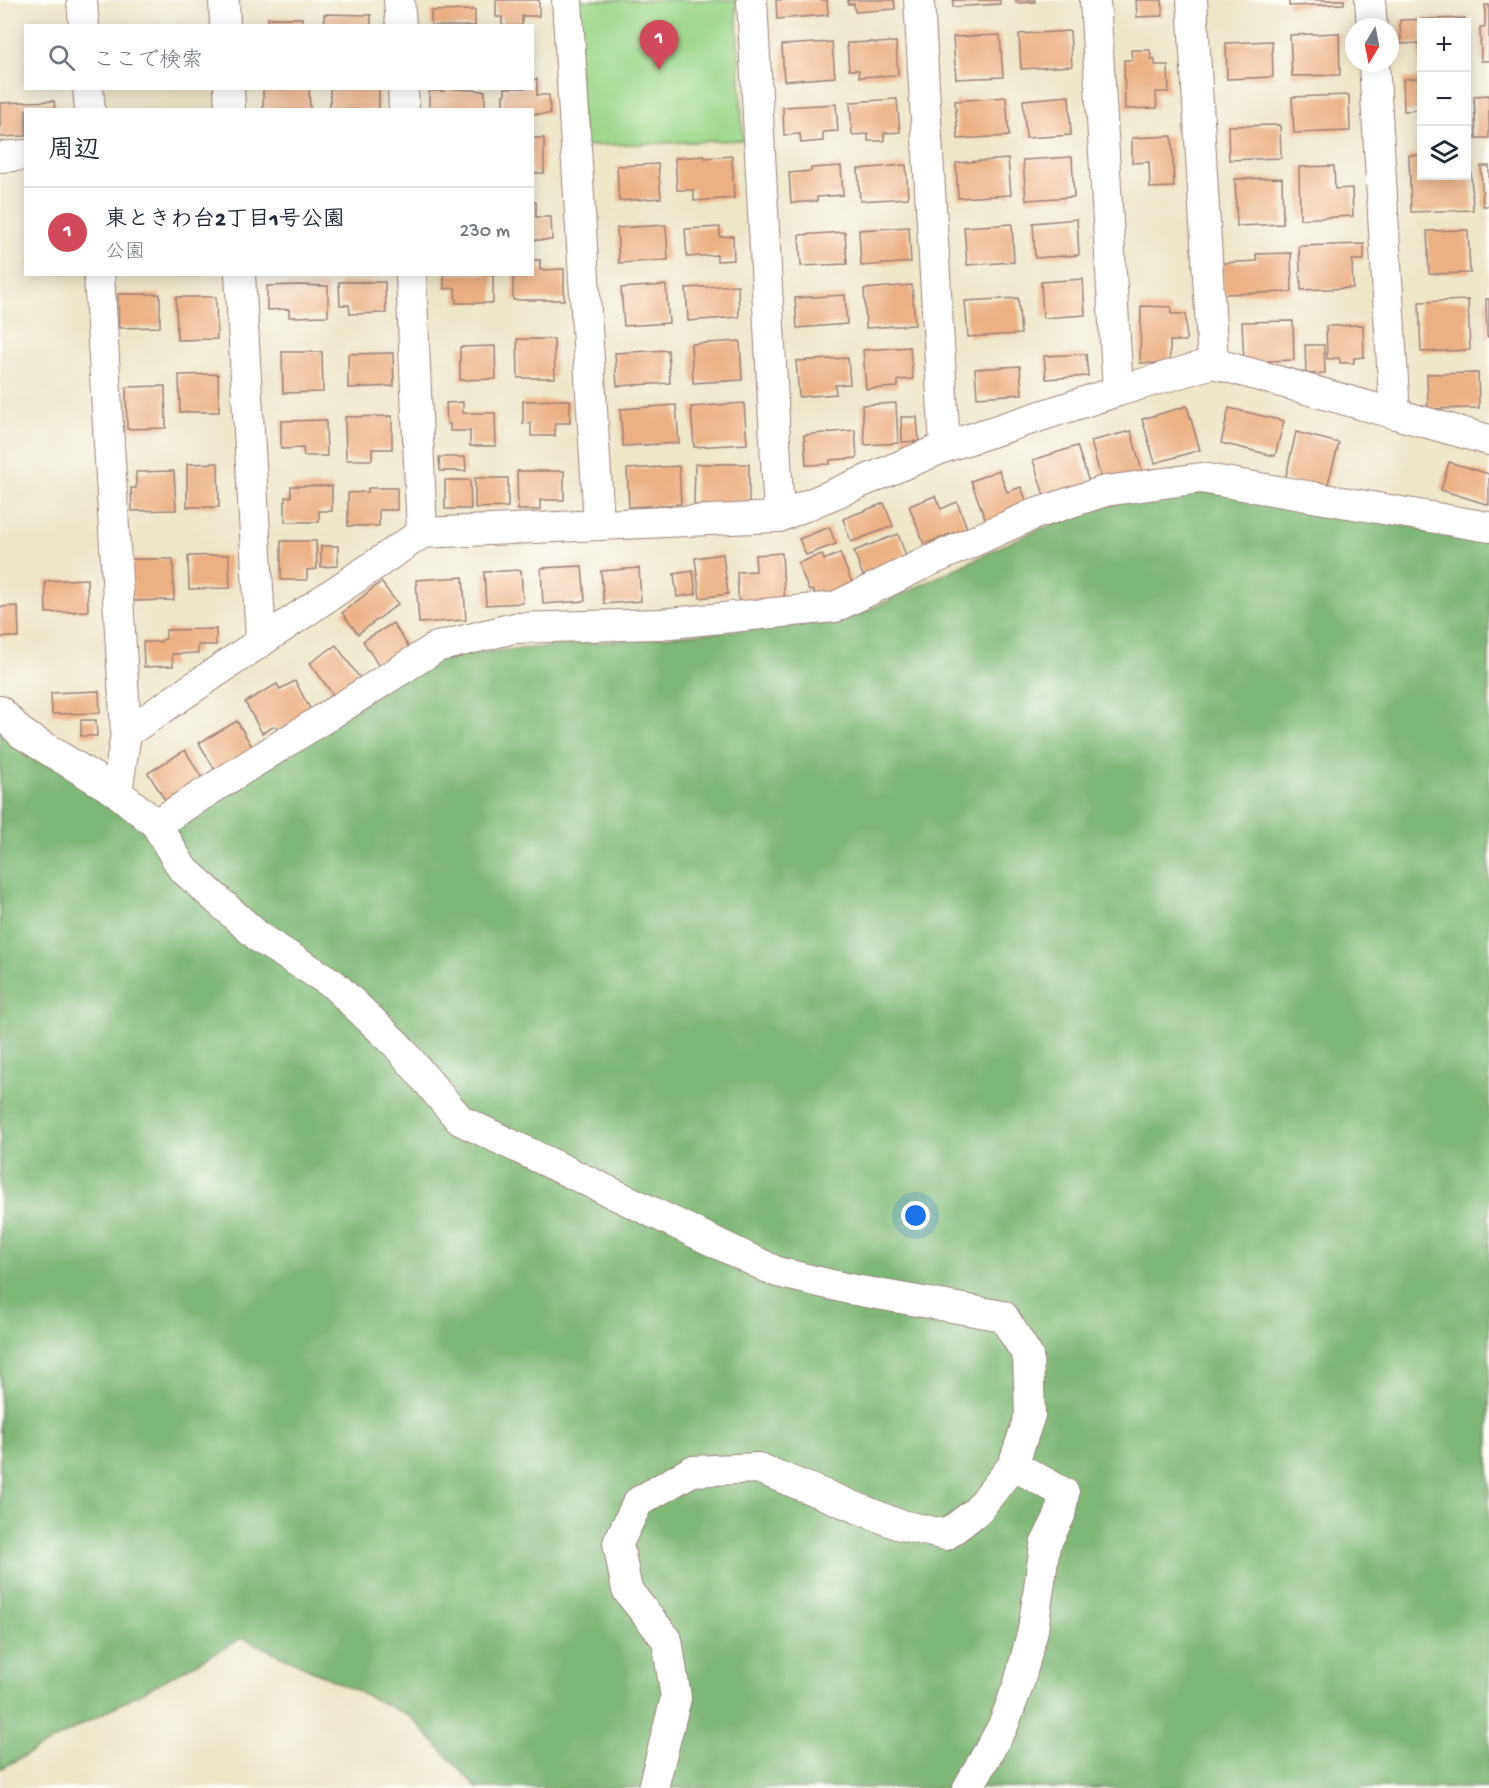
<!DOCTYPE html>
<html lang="ja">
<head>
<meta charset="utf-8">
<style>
	:root { --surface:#fff; --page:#f6f6f7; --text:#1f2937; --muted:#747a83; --line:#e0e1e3; --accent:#d1495b }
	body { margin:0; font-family:"Gochi Hand","Klee One",sans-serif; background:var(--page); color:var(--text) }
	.controls { position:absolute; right:18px; top:18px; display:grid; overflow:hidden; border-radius:0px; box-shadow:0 3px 15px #0003 }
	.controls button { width:54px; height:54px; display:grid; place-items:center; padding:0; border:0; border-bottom:2px solid var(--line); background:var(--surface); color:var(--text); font:30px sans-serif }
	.compass { position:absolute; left:1345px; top:18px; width:54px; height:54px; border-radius:50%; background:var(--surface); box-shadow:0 3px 15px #0003; rotate:190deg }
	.you { position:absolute; left:916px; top:1216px; width:21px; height:21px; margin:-15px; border:4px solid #fff; border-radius:50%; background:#1a73e8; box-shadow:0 0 0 9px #1a73e833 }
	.badge { display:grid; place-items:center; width:39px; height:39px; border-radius:50%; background:var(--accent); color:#fff; font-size:20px; font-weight:700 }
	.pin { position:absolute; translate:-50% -50px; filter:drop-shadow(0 2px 3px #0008) }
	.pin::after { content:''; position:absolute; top:32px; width:21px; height:18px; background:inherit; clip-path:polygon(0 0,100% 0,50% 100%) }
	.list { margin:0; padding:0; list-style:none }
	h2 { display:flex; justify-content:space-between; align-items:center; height:78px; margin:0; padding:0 24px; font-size:26px }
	h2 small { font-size:20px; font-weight:400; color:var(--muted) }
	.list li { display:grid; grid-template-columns:39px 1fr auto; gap:18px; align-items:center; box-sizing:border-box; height:90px; padding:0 24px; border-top:2px solid var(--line) }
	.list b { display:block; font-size:22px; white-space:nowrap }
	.list p { margin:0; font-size:20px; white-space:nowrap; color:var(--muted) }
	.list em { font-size:20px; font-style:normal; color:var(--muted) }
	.icon { flex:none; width:33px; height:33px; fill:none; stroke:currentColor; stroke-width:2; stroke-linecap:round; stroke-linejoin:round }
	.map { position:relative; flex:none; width:1489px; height:1788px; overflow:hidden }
	.search { position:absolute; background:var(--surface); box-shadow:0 3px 15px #0003; left:24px; top:24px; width:510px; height:66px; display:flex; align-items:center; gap:15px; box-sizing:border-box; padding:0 21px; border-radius:0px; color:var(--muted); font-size:22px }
	.panel { position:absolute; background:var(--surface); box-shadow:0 3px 15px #0003; left:24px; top:108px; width:510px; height:168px; border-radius:0px }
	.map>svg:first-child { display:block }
</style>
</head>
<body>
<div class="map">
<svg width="1489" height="1788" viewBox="0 0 1489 1788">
	<rect width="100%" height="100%" fill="#fdfcf7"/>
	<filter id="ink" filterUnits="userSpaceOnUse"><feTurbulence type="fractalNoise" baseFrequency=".0167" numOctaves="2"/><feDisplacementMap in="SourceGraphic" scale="12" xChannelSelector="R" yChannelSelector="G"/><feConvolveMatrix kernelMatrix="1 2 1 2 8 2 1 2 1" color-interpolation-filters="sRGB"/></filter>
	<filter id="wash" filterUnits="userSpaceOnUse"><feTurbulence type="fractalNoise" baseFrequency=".008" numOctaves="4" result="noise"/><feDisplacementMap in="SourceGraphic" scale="24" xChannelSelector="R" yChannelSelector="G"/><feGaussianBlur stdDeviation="1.35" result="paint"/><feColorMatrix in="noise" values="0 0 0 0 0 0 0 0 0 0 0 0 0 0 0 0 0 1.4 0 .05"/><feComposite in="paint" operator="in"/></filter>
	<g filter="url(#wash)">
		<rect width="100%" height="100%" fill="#eee6c9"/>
		<path fill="#9dd78a" stroke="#747b5a" stroke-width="1.5" d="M 575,0 L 736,0 L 743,140 L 583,146 Z"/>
		<path fill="#7eb876" stroke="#646c50" stroke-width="1.5" d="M 1218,490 L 1489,541 L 1489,1788 L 477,1788 L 410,1716 L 243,1638 L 0,1769 L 0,726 L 156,836 L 437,656 L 846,621 L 1034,531 L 1131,498 Z"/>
		<g id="blocks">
			<g fill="#edb082">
				<path d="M 496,0 L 539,0 L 539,16 L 522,16 L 522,26 L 502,26 L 502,17 L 496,17 Z"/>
				<path d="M 776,0 L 827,0 L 828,15 L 777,19 Z"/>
				<path d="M 848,0 L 894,0 L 895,9 L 855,12 L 854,4 L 848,4 Z"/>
				<path d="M 953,0 L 1000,0 L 1000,4 L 953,7 Z"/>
				<path d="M 1016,0 L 1035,0 L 1035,2 L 1016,3 Z"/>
				<path d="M 1136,0 L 1162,0 L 1163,16 L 1137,17 Z"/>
				<path d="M 1289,0 L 1344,0 L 1344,4 L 1289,6 Z"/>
				<path d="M 1485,5 L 1489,5 L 1489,61 L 1481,61 L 1480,27 L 1485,27 Z"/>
				<path d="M 475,10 L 475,26 L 431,26 L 431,11 Z"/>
				<path d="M 324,14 L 371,15 L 371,26 L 325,26 Z"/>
				<path d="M 268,18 L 302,18 L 302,26 L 269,26 Z"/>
				<path d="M 1465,18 L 1465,22 L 1422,22 L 1422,63 L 1420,63 L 1419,43 L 1401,44 L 1400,20 Z"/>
				<path d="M 1070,31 L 1072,66 L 1021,69 L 1019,34 Z"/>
				<path d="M 1339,33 L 1340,75 L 1292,76 L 1290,35 Z"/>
				<path d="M 1000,35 L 1003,77 L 956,79 L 953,37 Z"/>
				<path d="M 1272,41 L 1273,77 L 1227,79 L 1226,43 Z"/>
				<path d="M 832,42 L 835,77 L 784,81 L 782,45 Z"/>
				<path d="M 874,42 L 875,43 L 896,42 L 898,75 L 859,77 L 859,70 L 849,70 L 847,43 Z"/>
				<path d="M 1131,50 L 1150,50 L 1151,59 L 1155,59 L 1155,65 L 1168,65 L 1169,92 L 1156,92 L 1157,108 L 1125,109 L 1124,60 L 1132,60 Z"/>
				<path d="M 1422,78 L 1422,110 L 1404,111 L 1403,79 Z"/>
				<path d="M 537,79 L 537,95 L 549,95 L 550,114 L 532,114 L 532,110 L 503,110 L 503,95 L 505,95 L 505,88 L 532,88 L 532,80 Z"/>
				<path d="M 309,88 L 310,110 L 263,110 L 263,89 Z"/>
				<rect x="330" y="88" width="49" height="22"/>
				<path d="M 444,88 L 485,91 L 485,110 L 429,110 L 429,91 L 444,91 Z"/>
				<path d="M 1349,95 L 1350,131 L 1294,133 L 1292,97 Z"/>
				<path d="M 1489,95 L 1489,138 L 1476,138 L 1474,96 Z"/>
				<path d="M 1069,96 L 1071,135 L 1026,138 L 1023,100 Z"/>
				<path d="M 1006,97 L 1009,136 L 958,139 L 955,101 Z"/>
				<path d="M 897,99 L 900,132 L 884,133 L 884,141 L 868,141 L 868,134 L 852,135 L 850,102 Z"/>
				<path d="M 54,101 L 55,110 L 26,110 L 26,136 L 0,137 L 0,103 Z"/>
				<path d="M 836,104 L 838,131 L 823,132 L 823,141 L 801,143 L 800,134 L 784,135 L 783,107 Z"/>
				<path d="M 1280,125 L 1281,158 L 1229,160 L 1228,126 Z"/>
				<path d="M 1172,136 L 1174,187 L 1150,188 L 1149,162 L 1132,163 L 1132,138 Z"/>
				<rect x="532" y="138" width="12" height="35"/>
				<path d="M 1466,154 L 1470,154 L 1473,210 L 1411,212 L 1409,155 L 1422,155 L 1422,176 L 1466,176 Z"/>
				<path d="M 704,156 L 705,158 L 732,156 L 734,198 L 694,201 L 694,190 L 677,190 L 675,158 Z"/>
				<path d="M 1072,157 L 1074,197 L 1026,200 L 1023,160 Z"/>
				<path d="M 1008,159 L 1011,195 L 958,198 L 956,163 Z"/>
				<path d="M 658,164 L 661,198 L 619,201 L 617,166 Z"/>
				<path d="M 906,165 L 908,198 L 860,201 L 858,169 Z"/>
				<path d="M 841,166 L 843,195 L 817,197 L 817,201 L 791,203 L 789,173 L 811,171 L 811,168 Z"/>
				<path d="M 1334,166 L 1335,189 L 1352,188 L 1353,216 L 1300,219 L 1299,167 Z"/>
				<path d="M 1481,166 L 1489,166 L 1489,206 L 1483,206 Z"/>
				<path d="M 1282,178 L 1283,224 L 1237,226 L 1235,179 Z"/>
				<path d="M 532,202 L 536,202 L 536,217 L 551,217 L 552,240 L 532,240 Z"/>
				<path d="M 1077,219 L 1079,255 L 1035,258 L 1033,223 Z"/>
				<path d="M 1012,224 L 1014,262 L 967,265 L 964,227 Z"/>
				<path d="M 666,225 L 668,260 L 619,263 L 617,228 Z"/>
				<path d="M 720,227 L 720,237 L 733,236 L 734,260 L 717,261 L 717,255 L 687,257 L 685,229 Z"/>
				<path d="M 909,227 L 911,262 L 861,266 L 859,230 Z"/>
				<path d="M 1468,230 L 1470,273 L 1429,274 L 1427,231 Z"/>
				<path d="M 845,232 L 847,264 L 801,266 L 799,235 Z"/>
				<path d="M 1364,244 L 1364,260 L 1352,260 L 1353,288 L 1301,290 L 1299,246 Z"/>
				<path d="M 1291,253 L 1292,292 L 1223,294 L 1222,263 L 1257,261 L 1256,254 Z"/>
				<path d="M 532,260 L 540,260 L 540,270 L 564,269 L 564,300 L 513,300 L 513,274 L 532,274 Z"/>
				<path d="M 444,274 L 493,274 L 493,303 L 456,303 L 455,288 L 444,289 Z"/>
				<path d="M 1083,279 L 1085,315 L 1043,318 L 1041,282 Z"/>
				<path d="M 339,282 L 385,282 L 386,313 L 350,314 L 349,305 L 340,305 Z"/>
				<path d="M 298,285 L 328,286 L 328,316 L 289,317 L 289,309 L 267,310 L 267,286 Z"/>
				<path d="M 666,285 L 669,323 L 624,326 L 621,288 Z"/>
				<path d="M 738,285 L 739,317 L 688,321 L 686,288 Z"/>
				<path d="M 912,285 L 915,325 L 866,328 L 864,289 Z"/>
				<path d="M 118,294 L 160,294 L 160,327 L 119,328 Z"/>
				<path d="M 845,295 L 847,324 L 797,328 L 795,298 Z"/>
				<path d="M 176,297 L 216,297 L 217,339 L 177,340 Z"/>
				<path d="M 1018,298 L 1021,334 L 968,337 L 965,301 Z"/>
				<path d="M 1486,299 L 1489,299 L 1489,337 L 1487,337 Z"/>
				<path d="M 1468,300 L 1470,350 L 1421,352 L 1419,302 Z"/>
				<path d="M 1141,306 L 1171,307 L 1171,314 L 1186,314 L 1186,341 L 1170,341 L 1170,364 L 1140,363 Z"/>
				<path d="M 1293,321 L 1294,360 L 1244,362 L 1242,322 Z"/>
				<path d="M 1363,325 L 1364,357 L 1354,358 L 1354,363 L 1340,363 L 1339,358 L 1327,359 L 1326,326 Z"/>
				<path d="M 517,339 L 554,339 L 555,378 L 518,378 Z"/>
				<path d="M 740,341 L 742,380 L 693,383 L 691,344 Z"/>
				<path d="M 1305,345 L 1324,345 L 1325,373 L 1306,374 Z"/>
				<path d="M 495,346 L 496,379 L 460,380 L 460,347 Z"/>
				<path d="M 910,347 L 913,379 L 898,380 L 898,387 L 866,389 L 863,350 Z"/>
				<path d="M 668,350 L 670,383 L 617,386 L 615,353 Z"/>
				<path d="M 282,352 L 322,352 L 323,392 L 283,393 Z"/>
				<path d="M 393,353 L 394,386 L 348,388 L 348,354 Z"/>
				<path d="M 1086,354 L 1088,376 L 1046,379 L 1044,356 Z"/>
				<path d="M 848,358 L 850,384 L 835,385 L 836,394 L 799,397 L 796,361 Z"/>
				<path d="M 1020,366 L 1022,394 L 977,397 L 975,369 Z"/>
				<path d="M 1478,373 L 1479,408 L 1428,409 L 1427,374 Z"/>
				<path d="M 218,374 L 219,412 L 180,412 L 179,375 Z"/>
				<path d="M 165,386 L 166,428 L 127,429 L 126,387 Z"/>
				<path d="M 570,400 L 570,423 L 555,423 L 555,436 L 531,436 L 531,423 L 523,424 L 523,401 Z"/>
				<path d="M 463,402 L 463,413 L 495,413 L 496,446 L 470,446 L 470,431 L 450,431 L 450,424 L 447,424 L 446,403 Z"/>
				<path d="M 744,403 L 747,444 L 694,447 L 691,407 Z"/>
				<path d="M 896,403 L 898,443 L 865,445 L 862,405 Z"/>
				<path d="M 676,405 L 679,443 L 623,446 L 620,409 Z"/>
				<path d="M 1187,406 L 1200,450 L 1155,463 L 1142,419 Z"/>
				<path d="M 1229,408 L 1284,421 L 1275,456 L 1221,443 Z"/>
				<path d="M 392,416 L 392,449 L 372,449 L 372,460 L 346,460 L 345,417 Z"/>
				<path d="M 901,417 L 917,417 L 919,441 L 902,442 Z"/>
				<path d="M 326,420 L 327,456 L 304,456 L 303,448 L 281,449 L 281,421 Z"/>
				<path d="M 855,430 L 857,458 L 830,460 L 830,464 L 806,465 L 804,435 Z"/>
				<path d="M 1131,431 L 1143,475 L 1103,486 L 1091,441 Z"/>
				<path d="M 1296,432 L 1339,443 L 1326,491 L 1285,480 Z"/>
				<path d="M 1077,446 L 1091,488 L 1046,502 L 1033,460 Z"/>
				<path d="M 439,457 L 465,457 L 466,471 L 440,471 Z"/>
				<path d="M 1449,462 L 1489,474 L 1489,505 L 1441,490 Z"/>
				<path d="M 218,463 L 219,507 L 187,507 L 187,464 Z"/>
				<path d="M 695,464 L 749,464 L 749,506 L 694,505 Z"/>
				<path d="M 679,466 L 681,504 L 629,507 L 627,469 Z"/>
				<path d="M 999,470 L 1007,492 L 1021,487 L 1029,508 L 987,524 L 971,481 Z"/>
				<path d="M 174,471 L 176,510 L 132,511 L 131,488 L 136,488 L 136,472 Z"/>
				<path d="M 517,471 L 564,471 L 564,500 L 540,500 L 540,510 L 518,510 Z"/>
				<path d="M 475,478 L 508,478 L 508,507 L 475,508 Z"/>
				<path d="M 445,480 L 470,480 L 471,509 L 445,509 Z"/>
				<path d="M 291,486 L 332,486 L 332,511 L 319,511 L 319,522 L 285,522 L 285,497 L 291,497 Z"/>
				<path d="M 368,488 L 397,488 L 397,510 L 379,510 L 379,526 L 348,526 L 348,493 L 368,492 Z"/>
				<path d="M 935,496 L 941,509 L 957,502 L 967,528 L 924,544 L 909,506 Z"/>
				<path d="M 884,503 L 893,526 L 851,542 L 843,519 Z"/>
				<path d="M 829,527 L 836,544 L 806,555 L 799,539 Z"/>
				<path d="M 898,534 L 907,559 L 863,576 L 854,551 Z"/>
				<path d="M 281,541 L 316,541 L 317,569 L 307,570 L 307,580 L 281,580 Z"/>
				<path d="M 321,546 L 338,546 L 338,566 L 321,567 Z"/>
				<path d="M 782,553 L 785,608 L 739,611 L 737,572 L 756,571 L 755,555 Z"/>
				<path d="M 840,553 L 854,588 L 818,601 L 813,590 L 809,591 L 798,563 L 822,554 L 824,560 Z"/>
				<path d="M 723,554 L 728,594 L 700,598 L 695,558 Z"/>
				<path d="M 229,555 L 230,588 L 189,589 L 188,556 Z"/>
				<path d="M 131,559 L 173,559 L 174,600 L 132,601 Z"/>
				<path d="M 582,566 L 585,601 L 543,604 L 541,568 Z"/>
				<path d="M 639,568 L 641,601 L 604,604 L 601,571 Z"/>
				<path d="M 521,570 L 523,603 L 486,605 L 484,572 Z"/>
				<path d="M 693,571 L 696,594 L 677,597 L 674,574 Z"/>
				<path d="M 463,577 L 466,620 L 419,623 L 416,580 Z"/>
				<path d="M 87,579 L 88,611 L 46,613 L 45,581 Z"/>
				<path d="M 381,582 L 398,604 L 358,634 L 342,613 Z"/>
				<path d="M 18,606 L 19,637 L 0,637 L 0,607 Z"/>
				<path d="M 393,623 L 410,649 L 380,668 L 363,641 Z"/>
				<path d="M 216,629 L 216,645 L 198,645 L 198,653 L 172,654 L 173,666 L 144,667 L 143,642 L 161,642 L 161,640 L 166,639 L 166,630 Z"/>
				<path d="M 336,645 L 362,681 L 336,699 L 310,663 Z"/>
				<path d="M 295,681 L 313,714 L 279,733 L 275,726 L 262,733 L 245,702 L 277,684 L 280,689 Z"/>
				<path d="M 99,691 L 100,713 L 52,714 L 51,693 Z"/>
				<path d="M 81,720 L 96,720 L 97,736 L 81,736 Z"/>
				<path d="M 237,721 L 254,750 L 216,772 L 199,743 Z"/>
				<path d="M 185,750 L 202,778 L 165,800 L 148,773 Z"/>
			</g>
		</g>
	</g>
	<g filter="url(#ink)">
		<use href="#blocks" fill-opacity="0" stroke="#9c827a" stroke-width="1.5"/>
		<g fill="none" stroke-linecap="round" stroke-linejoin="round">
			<defs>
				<g id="street">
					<path d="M 82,0 L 84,26"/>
					<path d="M 224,0 L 225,26"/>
					<path d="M 399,0 L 401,26"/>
					<path d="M 567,0 L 599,524"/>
					<path d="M 752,0 L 779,517"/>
					<path d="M 919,0 L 945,447"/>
					<path d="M 1095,0 L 1118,391"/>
					<path d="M 1192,0 L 1213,363"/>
					<path d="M 1370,0 L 1372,27"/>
					<path d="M 1374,63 L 1395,414"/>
					<path d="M 88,88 L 90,110"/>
					<path d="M 229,88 L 230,110"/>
					<path d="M 403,88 L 404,110"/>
					<path d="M 0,157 L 26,155"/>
					<path d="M 99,274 L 126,733 L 117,792 L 156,824 L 182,868 L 261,939 L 333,984 L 396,1044 L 460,1120 L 777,1272 L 849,1289 L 1003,1316 L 1028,1356 L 1030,1415 L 1013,1465 L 977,1511 L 946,1535 L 897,1524 L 758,1468 L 692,1471 L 638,1502 L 618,1543 L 627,1590 L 667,1640 L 676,1698 L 653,1788"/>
					<path d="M 240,274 L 261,640"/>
					<path d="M 411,274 L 422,533"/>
					<path d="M 0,711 L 21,733 L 117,792"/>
					<path d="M 126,733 L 422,533 L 779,517 L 945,447 L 1118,391 L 1213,363 L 1489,440"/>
					<path d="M 156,824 L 437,647 L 514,628 L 660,624 L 835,607 L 921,565 L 1032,515 L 1105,491 L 1201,478 L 1489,527"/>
					<path d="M 968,1788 L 1003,1726 L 1019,1683 L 1033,1630 L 1045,1545 L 1060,1515 L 1064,1493 L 1013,1465"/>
				</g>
			</defs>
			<use href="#street" stroke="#9c827a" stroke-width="32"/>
			<use href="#street" stroke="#fff" stroke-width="30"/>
		</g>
	</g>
</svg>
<div class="controls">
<button>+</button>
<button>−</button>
<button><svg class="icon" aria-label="layers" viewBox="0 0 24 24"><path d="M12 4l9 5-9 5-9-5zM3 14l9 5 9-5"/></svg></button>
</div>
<svg class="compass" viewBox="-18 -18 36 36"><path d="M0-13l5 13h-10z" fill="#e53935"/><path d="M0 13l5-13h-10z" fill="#747a83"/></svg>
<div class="you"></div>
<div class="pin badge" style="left:659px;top:70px">1</div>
<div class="search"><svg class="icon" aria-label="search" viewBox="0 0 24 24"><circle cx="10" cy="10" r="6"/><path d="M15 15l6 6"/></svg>ここで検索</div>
<section class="panel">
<h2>周辺<small></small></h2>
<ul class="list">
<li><span class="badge">1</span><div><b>東ときわ台2丁目1号公園</b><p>公園</p></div><em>230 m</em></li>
</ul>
</section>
</div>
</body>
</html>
